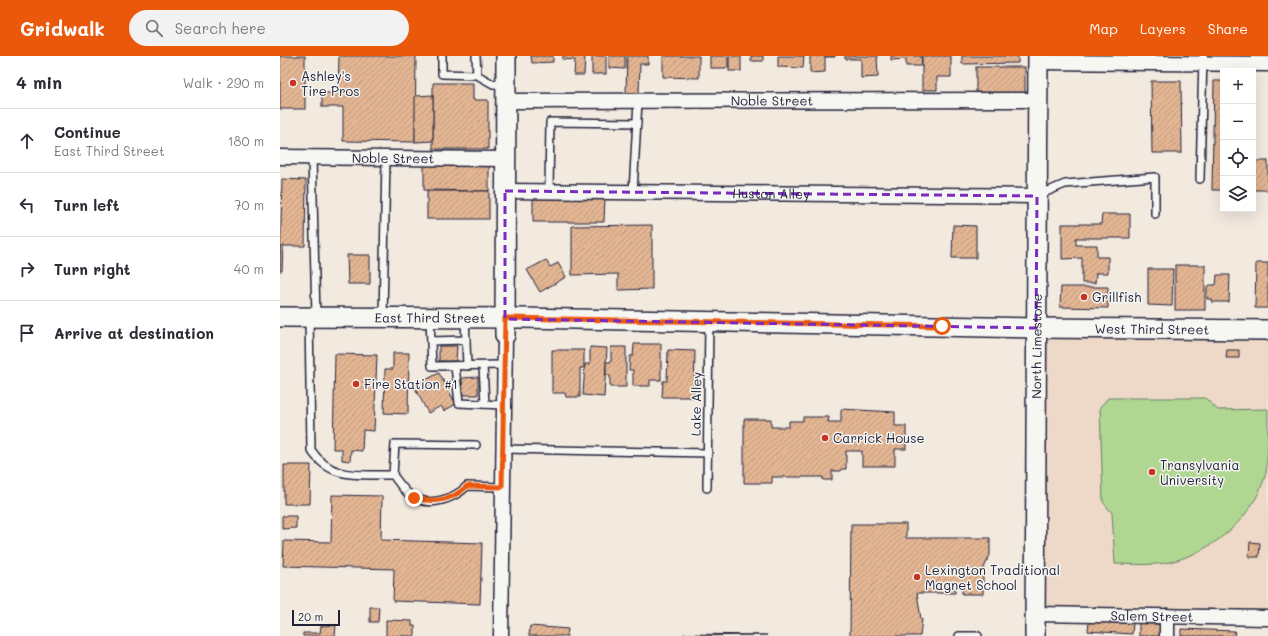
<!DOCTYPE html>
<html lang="en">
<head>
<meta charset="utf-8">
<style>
	:root { --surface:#fff; --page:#f2f2f3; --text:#2b2b33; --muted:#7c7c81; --line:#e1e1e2; --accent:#ea580c }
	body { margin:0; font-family:Mali,sans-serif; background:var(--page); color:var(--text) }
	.controls { position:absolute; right:12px; top:12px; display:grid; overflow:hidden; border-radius:0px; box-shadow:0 4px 16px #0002 }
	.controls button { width:36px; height:36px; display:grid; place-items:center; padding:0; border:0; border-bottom:1px solid var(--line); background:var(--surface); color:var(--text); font:20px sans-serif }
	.scale { position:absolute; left:12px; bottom:10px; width:48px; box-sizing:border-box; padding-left:4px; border:2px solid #22223b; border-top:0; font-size:11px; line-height:14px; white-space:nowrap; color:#22223b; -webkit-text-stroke:3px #f6f6f2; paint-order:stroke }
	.stop { position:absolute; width:12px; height:12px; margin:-9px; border:3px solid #ea580c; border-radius:50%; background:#fff }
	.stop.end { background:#ea580c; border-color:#fff; box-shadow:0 1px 4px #0008 }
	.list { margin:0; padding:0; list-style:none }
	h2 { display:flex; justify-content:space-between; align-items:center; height:52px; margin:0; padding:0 16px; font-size:17px }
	h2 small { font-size:13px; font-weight:400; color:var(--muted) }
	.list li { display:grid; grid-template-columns:26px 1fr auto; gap:12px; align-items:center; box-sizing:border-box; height:64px; padding:0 16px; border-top:1px solid var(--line) }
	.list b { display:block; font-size:15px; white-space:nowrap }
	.list p { margin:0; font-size:13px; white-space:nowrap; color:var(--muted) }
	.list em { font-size:13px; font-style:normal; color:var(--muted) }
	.icon { flex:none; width:22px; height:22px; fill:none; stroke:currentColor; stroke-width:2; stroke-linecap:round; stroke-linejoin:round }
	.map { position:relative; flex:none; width:988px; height:580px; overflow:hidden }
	header { display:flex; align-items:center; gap:24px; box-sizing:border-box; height:56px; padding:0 20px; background:var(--accent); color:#fff }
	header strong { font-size:19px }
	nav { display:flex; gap:22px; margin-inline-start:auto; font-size:14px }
	.search { width:280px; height:36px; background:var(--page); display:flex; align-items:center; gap:10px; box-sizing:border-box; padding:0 14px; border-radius:22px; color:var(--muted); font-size:15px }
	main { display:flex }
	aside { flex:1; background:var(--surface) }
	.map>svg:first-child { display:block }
</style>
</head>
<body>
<header>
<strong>Gridwalk</strong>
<div class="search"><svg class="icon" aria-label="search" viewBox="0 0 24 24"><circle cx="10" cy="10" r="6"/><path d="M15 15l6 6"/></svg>Search here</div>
<nav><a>Map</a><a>Layers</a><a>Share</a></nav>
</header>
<main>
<aside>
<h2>4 min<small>Walk · 290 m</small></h2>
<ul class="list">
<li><svg class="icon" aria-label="ahead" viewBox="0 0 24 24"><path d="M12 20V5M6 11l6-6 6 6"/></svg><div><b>Continue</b><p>East Third Street</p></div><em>180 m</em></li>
<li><svg class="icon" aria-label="left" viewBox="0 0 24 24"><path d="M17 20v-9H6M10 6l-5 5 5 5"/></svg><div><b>Turn left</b></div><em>70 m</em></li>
<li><svg class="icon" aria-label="right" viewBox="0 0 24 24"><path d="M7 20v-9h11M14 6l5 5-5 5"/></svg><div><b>Turn right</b></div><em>40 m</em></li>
<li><svg class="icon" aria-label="arrive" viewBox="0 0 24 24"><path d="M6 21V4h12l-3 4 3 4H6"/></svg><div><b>Arrive at destination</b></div></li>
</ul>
</aside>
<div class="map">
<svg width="988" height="580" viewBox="0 0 988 580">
	<defs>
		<pattern id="building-hatch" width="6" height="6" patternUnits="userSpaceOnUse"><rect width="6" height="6" fill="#e3b593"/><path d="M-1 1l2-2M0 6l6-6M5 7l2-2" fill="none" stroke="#c29b80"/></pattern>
	</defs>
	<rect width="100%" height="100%" fill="#f2e9df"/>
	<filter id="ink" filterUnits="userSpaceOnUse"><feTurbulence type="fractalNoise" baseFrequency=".025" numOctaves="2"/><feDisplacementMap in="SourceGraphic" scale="8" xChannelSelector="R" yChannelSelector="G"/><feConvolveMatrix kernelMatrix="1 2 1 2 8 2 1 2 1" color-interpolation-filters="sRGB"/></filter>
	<g filter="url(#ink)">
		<path fill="#eed9c8" d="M 756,272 L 988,274 L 988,562 L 756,558 Z"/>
		<path fill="#b0d792" stroke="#697c66" d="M 828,342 L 925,342 L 938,354 L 988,353 C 988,374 988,398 986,417 C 974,462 934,495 890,506 C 872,510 853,508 835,508 L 832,457 L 823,446 L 820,351 Z"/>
		<g fill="url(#building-hatch)" stroke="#22223b">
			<rect x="0" y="0" width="25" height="53"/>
			<path d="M 59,0 L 136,0 L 135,86 L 63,85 L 63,51 L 42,51 L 42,37 L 58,37 Z"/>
			<path d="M 251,0 L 273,0 L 273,6 L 252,7 Z"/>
			<path d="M 283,0 L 305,0 L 304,19 L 294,19 L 295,4 L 282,3 Z"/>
			<rect x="312" y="0" width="14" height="18"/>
			<path d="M 329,0 L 345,0 L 345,13 L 329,12 Z"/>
			<path d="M 347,0 L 368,0 L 368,8 L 360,8 L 359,37 L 346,37 Z"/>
			<path d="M 383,0 L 419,0 L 419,22 L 383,21 Z"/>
			<rect x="430" y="0" width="18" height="12"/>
			<rect x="449" y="0" width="12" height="15"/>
			<rect x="471" y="0" width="12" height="5"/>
			<path d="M 498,0 L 524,0 L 523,12 L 498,11 Z"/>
			<path d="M 530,0 L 555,0 L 555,1 L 545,1 L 545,16 L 530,17 Z"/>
			<path d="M 565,0 L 597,0 L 598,21 L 581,22 L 581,3 L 565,3 Z"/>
			<path d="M 611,0 L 641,0 L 642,10 L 626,10 L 626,3 L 611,4 Z"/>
			<path d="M 642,0 L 671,0 L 671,21 L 657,21 L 657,34 L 642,34 Z"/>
			<path d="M 682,0 L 738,0 L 738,7 L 682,8 Z"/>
			<rect x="696" y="11" width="49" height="28"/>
			<path d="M 871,25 L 901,25 L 902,97 L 872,97 Z"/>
			<path d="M 934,25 L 943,25 L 943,134 L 932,134 Z"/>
			<path d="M 153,27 L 193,27 L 193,44 L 208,44 L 208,93 L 153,93 Z"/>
			<path d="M 153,39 L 153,85 L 135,86 L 135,40 Z"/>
			<rect x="973" y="105" width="15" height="29"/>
			<path d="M 144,109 L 209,109 L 209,135 L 144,134 Z"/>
			<path d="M 2,123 L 26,124 L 25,190 L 3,190 L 2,215 L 0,215 Z"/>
			<rect x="147" y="135" width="62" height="28"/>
			<path d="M 253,140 L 325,140 L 324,166 L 253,166 Z"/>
			<path d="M 822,158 L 850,158 L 850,182 L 796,182 L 796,189 L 817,189 L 817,201 L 828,201 L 828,217 L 816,217 L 815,227 L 802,227 L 802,202 L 782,203 L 782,168 L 821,168 Z"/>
			<path d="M 372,169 L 372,233 L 338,234 L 338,218 L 292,219 L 292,170 Z"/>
			<path d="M 673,169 L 696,170 L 696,202 L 672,202 Z"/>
			<path d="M 67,199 L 90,199 L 90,228 L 68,228 Z"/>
			<path d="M 266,204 L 270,211 L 278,207 L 286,221 L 260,236 L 247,214 Z"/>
			<path d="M 976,207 L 988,207 L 988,252 L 975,252 Z"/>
			<rect x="895" y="209" width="30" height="45"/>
			<path d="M 868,213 L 893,213 L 892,250 L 868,249 Z"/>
			<path d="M 937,219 L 950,219 L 949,246 L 932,246 L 932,243 L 927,243 L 927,231 L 930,229 L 936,229 Z"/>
			<path d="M 781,231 L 828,231 L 828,252 L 780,251 Z"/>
			<path d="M 354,288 L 381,288 L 381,324 L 370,324 L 370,330 L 353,330 L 353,314 L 349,314 L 350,300 L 353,300 Z"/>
			<path d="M 159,290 L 177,290 L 176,305 L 159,305 Z"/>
			<path d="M 310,291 L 327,292 L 324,341 L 303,339 L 305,308 L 310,308 Z"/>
			<path d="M 331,291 L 346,291 L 346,331 L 330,331 L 330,319 L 326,319 L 326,306 L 331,306 Z"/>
			<path d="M 272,294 L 304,294 L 304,312 L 300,312 L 300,341 L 286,341 L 285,337 L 272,337 Z"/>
			<path d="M 388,294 L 415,295 L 414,341 L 382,341 L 383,325 L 387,325 Z"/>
			<path d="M 947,294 L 959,294 L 959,302 L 946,302 Z"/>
			<path d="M 113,297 L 129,297 L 128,358 L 104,357 L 105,313 L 113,313 Z"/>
			<path d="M 55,298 L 97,299 L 94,375 L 83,374 L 82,395 L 71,394 L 70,405 L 62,404 L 62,393 L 53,393 Z"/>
			<path d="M 159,317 L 176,348 L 164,355 L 161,350 L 148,357 L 134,330 Z"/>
			<path d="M 198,321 L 198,339 L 183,339 L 182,322 Z"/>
			<path d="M 561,353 L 615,356 L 615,370 L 626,370 L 626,393 L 615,393 L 615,410 L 582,410 L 582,395 L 566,395 L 566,413 L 561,413 L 561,415 L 552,415 L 552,424 L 543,424 L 543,421 L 492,421 L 492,427 L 464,427 L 464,363 L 491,363 L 491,371 L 509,371 L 509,365 L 523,365 L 523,361 L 549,361 L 548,366 L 561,366 Z"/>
			<path d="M 4,409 L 31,409 L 30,448 L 4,448 Z"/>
			<path d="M 52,439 L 102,440 L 101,484 L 202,487 L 200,548 L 113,545 L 114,513 L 3,510 L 4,485 L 51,486 Z"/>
			<path d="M 2,460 L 16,460 L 16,472 L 2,473 Z"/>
			<path d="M 571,468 L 626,468 L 626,482 L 710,482 L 710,499 L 703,514 L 703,538 L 682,538 L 682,529 L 675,529 L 675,537 L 637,537 L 641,563 L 642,563 L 640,580 L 570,580 Z"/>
			<path d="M 970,486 L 980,487 L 979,501 L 969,501 Z"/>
			<path d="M 90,551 L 99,551 L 98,566 L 90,566 Z"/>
			<path d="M 106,564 L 132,565 L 132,570 L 135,570 L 135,580 L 106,580 Z"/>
			<path d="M 809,564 L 853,567 L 852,578 L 808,575 Z"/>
			<path d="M 859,567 L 882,568 L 882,580 L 859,580 Z"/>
			<path d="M 56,569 L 55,580 L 23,580 L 23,577 L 40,577 L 41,570 Z"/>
			<path d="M 250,570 L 288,573 L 287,580 L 249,580 Z"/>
			<path d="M 901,573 L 955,575 L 954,580 L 901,580 Z"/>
			<path d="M 404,578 L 487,579 L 404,580 Z"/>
		</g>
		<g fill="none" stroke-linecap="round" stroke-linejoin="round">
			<defs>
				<g id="lane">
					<path d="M 162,0 L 162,18 L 197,19 L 196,0"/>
					<path d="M 197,19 L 213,28 L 224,29"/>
					<path d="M 32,101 L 36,261"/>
					<path d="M 920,123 L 923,0"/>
					<path d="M 269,135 L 270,66 L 357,67"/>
					<path d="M 353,136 L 358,45"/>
					<path d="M 759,139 L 785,128 L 875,121 L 875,158"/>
					<path d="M 29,261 L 31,394 C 52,425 79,418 113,419 L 115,388 L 196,389"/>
					<path d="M 103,262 L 106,102"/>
					<path d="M 185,262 L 187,310"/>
					<path d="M 150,263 L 152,310 L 224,309"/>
					<path d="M 151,285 L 186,284"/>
					<path d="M 175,310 L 179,347 L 223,349"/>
					<path d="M 203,310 L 205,348"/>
					<path d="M 222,393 L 428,397"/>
					<path d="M 113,419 C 119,427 126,438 135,442 C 152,451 175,442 187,430 L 221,431"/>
					<path d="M 427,432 L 429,266"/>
					<path d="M 679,580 L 698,580"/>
				</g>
				<g id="street">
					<path d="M 758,6 L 988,8"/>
					<path id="s1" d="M 226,45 L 758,44"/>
					<path id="s2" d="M 0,101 L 226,103"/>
					<path id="s3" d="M 225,135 L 757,140"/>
					<path id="s4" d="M 756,558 L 988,562"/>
					<path d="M 221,580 L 225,279"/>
					<path d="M 887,580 L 887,560"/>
				</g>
				<g id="secondary">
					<path id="s5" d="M 0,261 L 242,262 L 756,272 L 988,274"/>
					<path d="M 225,279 L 226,0"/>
					<path id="s6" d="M 755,580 L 758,0"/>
				</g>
			</defs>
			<use href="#lane" stroke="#22223b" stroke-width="10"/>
			<use href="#street" stroke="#22223b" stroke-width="17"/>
			<use href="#secondary" stroke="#22223b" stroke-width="22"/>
			<use href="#lane" stroke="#f6f6f2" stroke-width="7"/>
			<use href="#street" stroke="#f6f6f2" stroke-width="14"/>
			<use href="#secondary" stroke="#f6f6f2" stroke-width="19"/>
		</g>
	</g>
	<g fill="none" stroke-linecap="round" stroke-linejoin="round" filter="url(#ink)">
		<path stroke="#ea580c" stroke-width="5" d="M 134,442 C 154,447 172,445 187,430 L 222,431 L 225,262 L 662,270"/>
	</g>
	<path fill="none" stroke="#7b2cbf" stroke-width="3" stroke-dasharray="8 5" stroke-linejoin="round" d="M 225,135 L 757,140 L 756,272 L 225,263 Z"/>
	<g fill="#c8321e" stroke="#f6f6f2" stroke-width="1.5">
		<circle cx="13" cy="27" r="4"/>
		<circle cx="804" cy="241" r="4"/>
		<circle cx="76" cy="328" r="4"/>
		<circle cx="545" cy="382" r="4"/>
		<circle cx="872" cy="416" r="4"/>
		<circle cx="637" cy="521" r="4"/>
	</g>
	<g text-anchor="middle" stroke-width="3" stroke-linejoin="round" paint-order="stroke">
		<g font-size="13" fill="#22223b" stroke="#f6f6f2" text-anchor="start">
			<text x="21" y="25">Ashley's<tspan x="21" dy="15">Tire Pros</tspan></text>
			<text x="812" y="246">Grillfish</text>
			<text x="84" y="333">Fire Station #1</text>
			<text x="553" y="387">Carrick House</text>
			<text x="880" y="414">Transylvania<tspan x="880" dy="15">University</tspan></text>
			<text x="645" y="519">Lexington Traditional<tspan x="645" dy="15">Magnet School</tspan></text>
		</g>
		<g font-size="13" fill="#22223b" stroke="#f6f6f2">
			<text dy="5" stroke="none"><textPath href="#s1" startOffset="266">Noble Street</textPath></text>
			<text dy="5" stroke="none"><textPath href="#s2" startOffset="113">Noble Street</textPath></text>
			<text dy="5" stroke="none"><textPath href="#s3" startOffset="266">Huston Alley</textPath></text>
			<text dy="5" stroke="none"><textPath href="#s5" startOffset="150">East Third Street</textPath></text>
			<text dy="5" stroke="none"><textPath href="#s5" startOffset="872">West Third Street</textPath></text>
			<text dy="5" stroke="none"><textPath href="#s6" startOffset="290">North Limestone</textPath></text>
			<text transform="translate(416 348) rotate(-89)" y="5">Lake Alley</text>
			<text dy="5" stroke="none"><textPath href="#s4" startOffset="116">Salem Street</textPath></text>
		</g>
	</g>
</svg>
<div class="controls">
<button>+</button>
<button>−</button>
<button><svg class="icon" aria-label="locate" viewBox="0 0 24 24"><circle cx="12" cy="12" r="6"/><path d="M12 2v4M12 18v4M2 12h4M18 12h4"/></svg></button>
<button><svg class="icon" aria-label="layers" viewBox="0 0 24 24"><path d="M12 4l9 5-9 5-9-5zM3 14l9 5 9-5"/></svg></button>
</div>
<div class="scale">20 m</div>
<div class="stop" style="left:662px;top:270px"></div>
<div class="stop end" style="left:134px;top:442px"></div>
</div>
</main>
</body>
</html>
